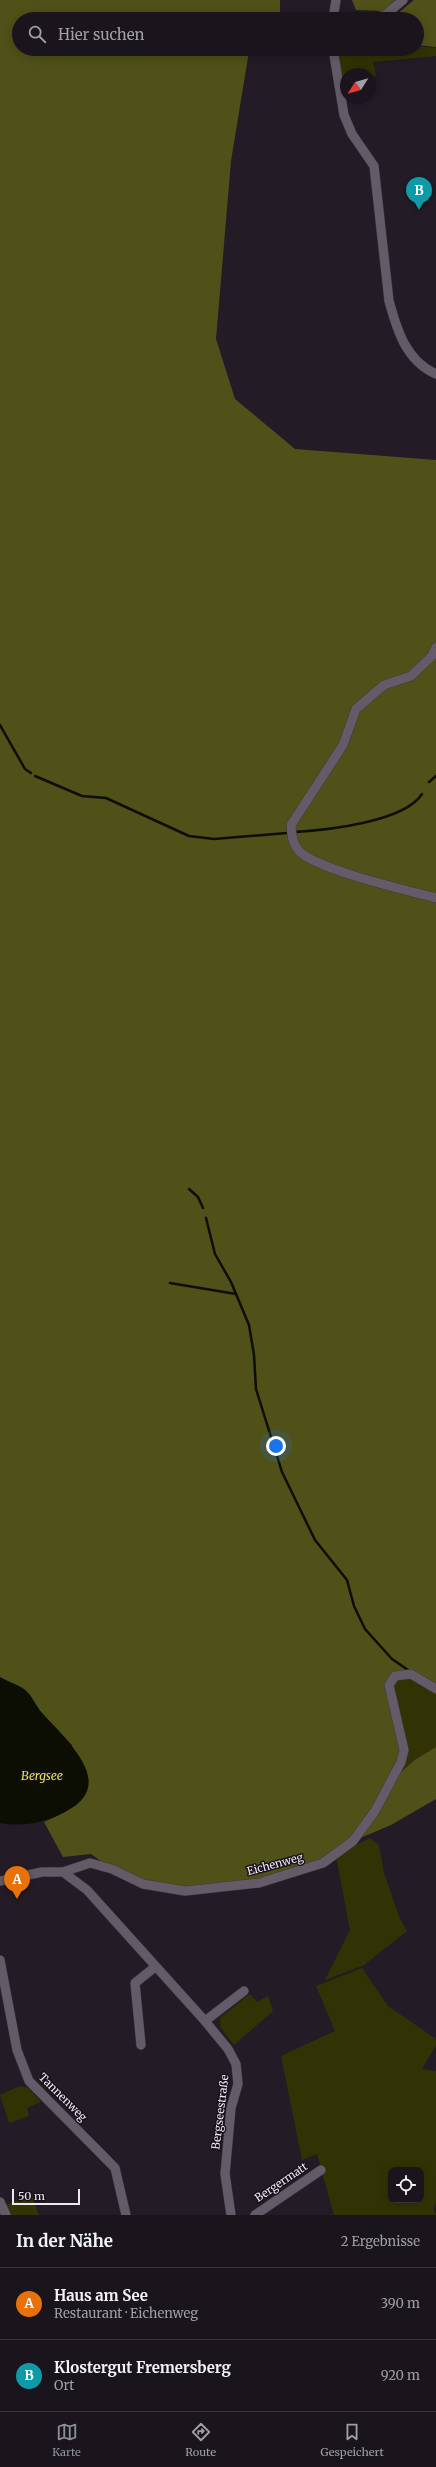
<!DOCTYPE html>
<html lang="de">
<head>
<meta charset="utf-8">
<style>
	:root { --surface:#1a151d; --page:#231e26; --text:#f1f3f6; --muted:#9f9fa4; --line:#38343b; --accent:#8c9099 }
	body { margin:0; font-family:Merriweather,serif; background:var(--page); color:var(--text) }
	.controls { position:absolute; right:12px; bottom:12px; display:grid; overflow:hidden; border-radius:8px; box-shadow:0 2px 10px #0003 }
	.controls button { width:36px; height:36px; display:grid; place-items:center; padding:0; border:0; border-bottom:1px solid var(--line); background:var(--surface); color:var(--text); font:20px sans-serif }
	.compass { position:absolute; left:340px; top:68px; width:36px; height:36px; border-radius:50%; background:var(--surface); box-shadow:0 2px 10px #0003; rotate:233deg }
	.scale { position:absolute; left:12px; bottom:10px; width:68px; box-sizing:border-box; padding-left:4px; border:2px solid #eee9f1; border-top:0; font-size:11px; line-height:14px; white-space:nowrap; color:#eee9f1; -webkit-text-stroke:3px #19121d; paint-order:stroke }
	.you { position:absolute; left:276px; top:1446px; width:14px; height:14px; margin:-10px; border:3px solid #fff; border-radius:50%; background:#1a73e8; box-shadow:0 0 0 6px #1a73e833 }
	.badge { display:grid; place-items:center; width:26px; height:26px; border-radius:50%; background:var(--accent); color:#fff; font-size:13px; font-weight:700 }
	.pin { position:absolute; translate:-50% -33px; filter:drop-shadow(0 1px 2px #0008) }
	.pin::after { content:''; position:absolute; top:21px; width:14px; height:12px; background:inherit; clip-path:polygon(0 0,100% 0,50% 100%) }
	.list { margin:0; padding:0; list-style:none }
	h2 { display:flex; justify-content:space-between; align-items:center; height:52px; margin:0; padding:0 16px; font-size:17px }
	h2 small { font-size:13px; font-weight:400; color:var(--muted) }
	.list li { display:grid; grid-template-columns:26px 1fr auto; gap:12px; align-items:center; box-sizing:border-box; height:72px; padding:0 16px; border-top:1px solid var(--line) }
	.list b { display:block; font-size:15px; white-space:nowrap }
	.list p { margin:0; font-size:13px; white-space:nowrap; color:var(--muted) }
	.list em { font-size:13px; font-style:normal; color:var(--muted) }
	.icon { flex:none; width:22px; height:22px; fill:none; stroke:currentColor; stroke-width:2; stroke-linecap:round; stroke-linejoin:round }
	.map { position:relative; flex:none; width:436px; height:2215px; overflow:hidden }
	.search { position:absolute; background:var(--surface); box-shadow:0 2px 10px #0003; left:12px; right:12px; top:12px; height:44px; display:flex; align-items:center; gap:10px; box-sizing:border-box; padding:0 14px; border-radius:22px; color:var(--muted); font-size:15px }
	.sheet { height:196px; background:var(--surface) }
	nav { display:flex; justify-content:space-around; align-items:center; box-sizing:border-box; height:56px; border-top:1px solid var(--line); background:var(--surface); font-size:11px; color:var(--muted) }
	nav a { display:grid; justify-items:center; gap:2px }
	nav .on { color:var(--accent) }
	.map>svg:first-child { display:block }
</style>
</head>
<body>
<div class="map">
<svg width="436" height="2215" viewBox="0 0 436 2215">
	<rect width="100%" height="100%" fill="#231c27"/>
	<g fill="#323304" fill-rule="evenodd">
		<path d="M 417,46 L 436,48 L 436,56 L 373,62 L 376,76 L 346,74 L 346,78 L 341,78 L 335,49 L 417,49 Z"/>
		<path d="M 411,1674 L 436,1689 L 436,1747 L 416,1759 L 392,1780 L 391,1699 L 395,1676 Z"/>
		<path d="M 370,1838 L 379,1845 L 384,1873 L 400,1919 L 407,1931 L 364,1965 L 325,1980 L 350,1930 L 336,1856 Z"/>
		<path d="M 362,1968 L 388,2006 L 436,2039 L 436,2045 L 422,2069 L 436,2071 L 436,2202 L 433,2209 L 436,2215 L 334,2215 L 317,2154 L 302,2160 L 281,2056 L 335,2031 L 316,1986 ZM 391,2170 L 421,2170 L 421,2200 L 391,2200 Z"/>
		<path d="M 250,1994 L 257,2002 L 268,1996 L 273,2011 L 234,2045 L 220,2027 L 220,2018 Z"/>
		<path d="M 20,2086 L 28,2088 L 41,2102 L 27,2108 L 29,2116 L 9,2123 L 0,2095 Z"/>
		<path d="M 32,2195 L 39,2215 L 10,2215 L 5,2205 Z"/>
	</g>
	<g fill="#505118">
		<path d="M 0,0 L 280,0 L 280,19 L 19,19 L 19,49 L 253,49 L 249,51 L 231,161 L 216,339 L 235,399 L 295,449 L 436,460 L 436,1689 L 411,1674 L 395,1676 L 389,1685 L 404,1750 L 393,1779 L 416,1759 L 436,1747 L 436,1799 L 391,1825 L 353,1841 L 322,1861 L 259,1883 L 185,1891 L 143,1884 L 112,1869 L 91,1854 L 63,1857 L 44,1822 L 59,1815 L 72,1745 L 40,1711 L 24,1689 L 0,1677 Z"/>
		<path d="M 352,0 L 395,0 L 383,11 L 356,10 Z"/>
		<path d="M 414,0 L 436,0 L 436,47 L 417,45 L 417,19 L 391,19 Z"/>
	</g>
	<path fill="#0d0e03" d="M 0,1677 C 7,1682 18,1684 25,1690 C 33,1696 36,1707 43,1714 C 67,1741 119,1785 65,1812 C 44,1823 23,1827 0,1823 Z"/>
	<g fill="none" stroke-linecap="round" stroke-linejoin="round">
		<g stroke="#0d0e03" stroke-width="2.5">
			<path d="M 0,725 L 25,769 L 31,773"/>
			<path d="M 35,776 L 82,796 L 106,798 L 189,836 L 214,839 L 287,833"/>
			<path d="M 429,782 L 436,776"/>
			<path d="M 295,832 C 327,830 404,822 422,794"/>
			<path d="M 189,1189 L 198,1197 L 203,1208"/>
			<path d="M 206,1218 L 215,1254 L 231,1282 L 249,1325 L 254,1355 L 256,1389 L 282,1472 L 315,1540 L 347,1580 L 354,1606 L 365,1629 L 392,1659 L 408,1670"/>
			<path d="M 170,1283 L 236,1294"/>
		</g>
		<defs>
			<g id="minor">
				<path d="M 333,18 L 357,19"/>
				<path d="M 333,19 L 336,0"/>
				<path d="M 371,19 L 385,15 L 403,0"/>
				<path d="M 333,49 L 344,115 L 352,134 L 374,166 L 389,301 C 397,330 406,361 436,374"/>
				<path d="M 436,647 L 432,656 L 411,676 L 384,685 L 356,709 L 343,745 L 291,825 C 292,835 292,843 299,851 C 318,870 406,890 436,898"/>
				<path d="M 63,1872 L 87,1890 L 205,2021 L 228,2049 L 236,2064 L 238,2084 L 231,2108 L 225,2174 L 231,2215"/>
				<path d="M 0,1881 L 42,1872 L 63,1872 L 90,1863 L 112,1869 L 143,1884 L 185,1891 L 259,1883 L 323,1863 L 353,1841 L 375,1811 L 401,1762 L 404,1750 L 389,1685 L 395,1676 L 411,1674 L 436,1689"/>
				<path d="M 0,1960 L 17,2050 L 29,2081 L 115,2168 L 126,2215"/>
				<path d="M 205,2021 L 244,1991"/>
				<path d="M 141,2045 L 135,1983 L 155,1967"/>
				<path d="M 0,2202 L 6,2215"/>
				<path d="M 255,2215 L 321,2170"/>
			</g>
		</defs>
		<use href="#minor" stroke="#3e3842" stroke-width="10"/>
		<use href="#minor" stroke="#645b69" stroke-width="9"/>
	</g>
	<g text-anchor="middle" stroke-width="3" stroke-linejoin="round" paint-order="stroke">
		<g font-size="11" fill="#eee9f1" stroke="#19121d">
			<text transform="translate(275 1864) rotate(-15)" y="4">Eichenweg</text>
			<text transform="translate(63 2097) rotate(45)" y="4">Tannenweg</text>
			<text transform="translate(220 2112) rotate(-83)" y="4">Bergseestraße</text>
			<text transform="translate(281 2182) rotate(-34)" y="4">Bergermatt</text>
		</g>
		<g font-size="12" font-style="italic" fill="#dfe357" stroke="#19121d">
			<text x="42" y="1780">Bergsee</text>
		</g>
	</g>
</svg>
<div class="controls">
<button><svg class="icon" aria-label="locate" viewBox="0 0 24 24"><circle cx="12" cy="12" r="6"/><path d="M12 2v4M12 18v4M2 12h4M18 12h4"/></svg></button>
</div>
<svg class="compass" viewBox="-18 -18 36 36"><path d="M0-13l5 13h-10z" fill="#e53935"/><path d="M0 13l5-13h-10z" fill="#9f9fa4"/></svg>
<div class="scale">50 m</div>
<div class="you"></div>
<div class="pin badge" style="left:17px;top:1899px;background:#e8710a">A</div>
<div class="pin badge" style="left:419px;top:210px;background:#0f9aa8">B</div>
<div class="search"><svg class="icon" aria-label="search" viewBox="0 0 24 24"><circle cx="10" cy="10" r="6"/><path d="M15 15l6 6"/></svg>Hier suchen</div>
</div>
<section class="sheet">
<h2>In der Nähe<small>2 Ergebnisse</small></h2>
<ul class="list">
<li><span class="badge" style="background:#e8710a">A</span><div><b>Haus am See</b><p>Restaurant · Eichenweg</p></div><em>390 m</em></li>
<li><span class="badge" style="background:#0f9aa8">B</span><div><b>Klostergut Fremersberg</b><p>Ort</p></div><em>920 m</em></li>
</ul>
</section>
<nav>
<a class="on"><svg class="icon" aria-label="map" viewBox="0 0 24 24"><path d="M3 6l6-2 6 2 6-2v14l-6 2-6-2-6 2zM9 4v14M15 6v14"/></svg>Karte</a>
<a><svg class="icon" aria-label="directions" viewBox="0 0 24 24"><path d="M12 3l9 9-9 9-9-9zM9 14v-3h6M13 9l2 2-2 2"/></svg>Route</a>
<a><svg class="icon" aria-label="saved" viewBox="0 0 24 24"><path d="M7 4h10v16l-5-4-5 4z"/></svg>Gespeichert</a>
</nav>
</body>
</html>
